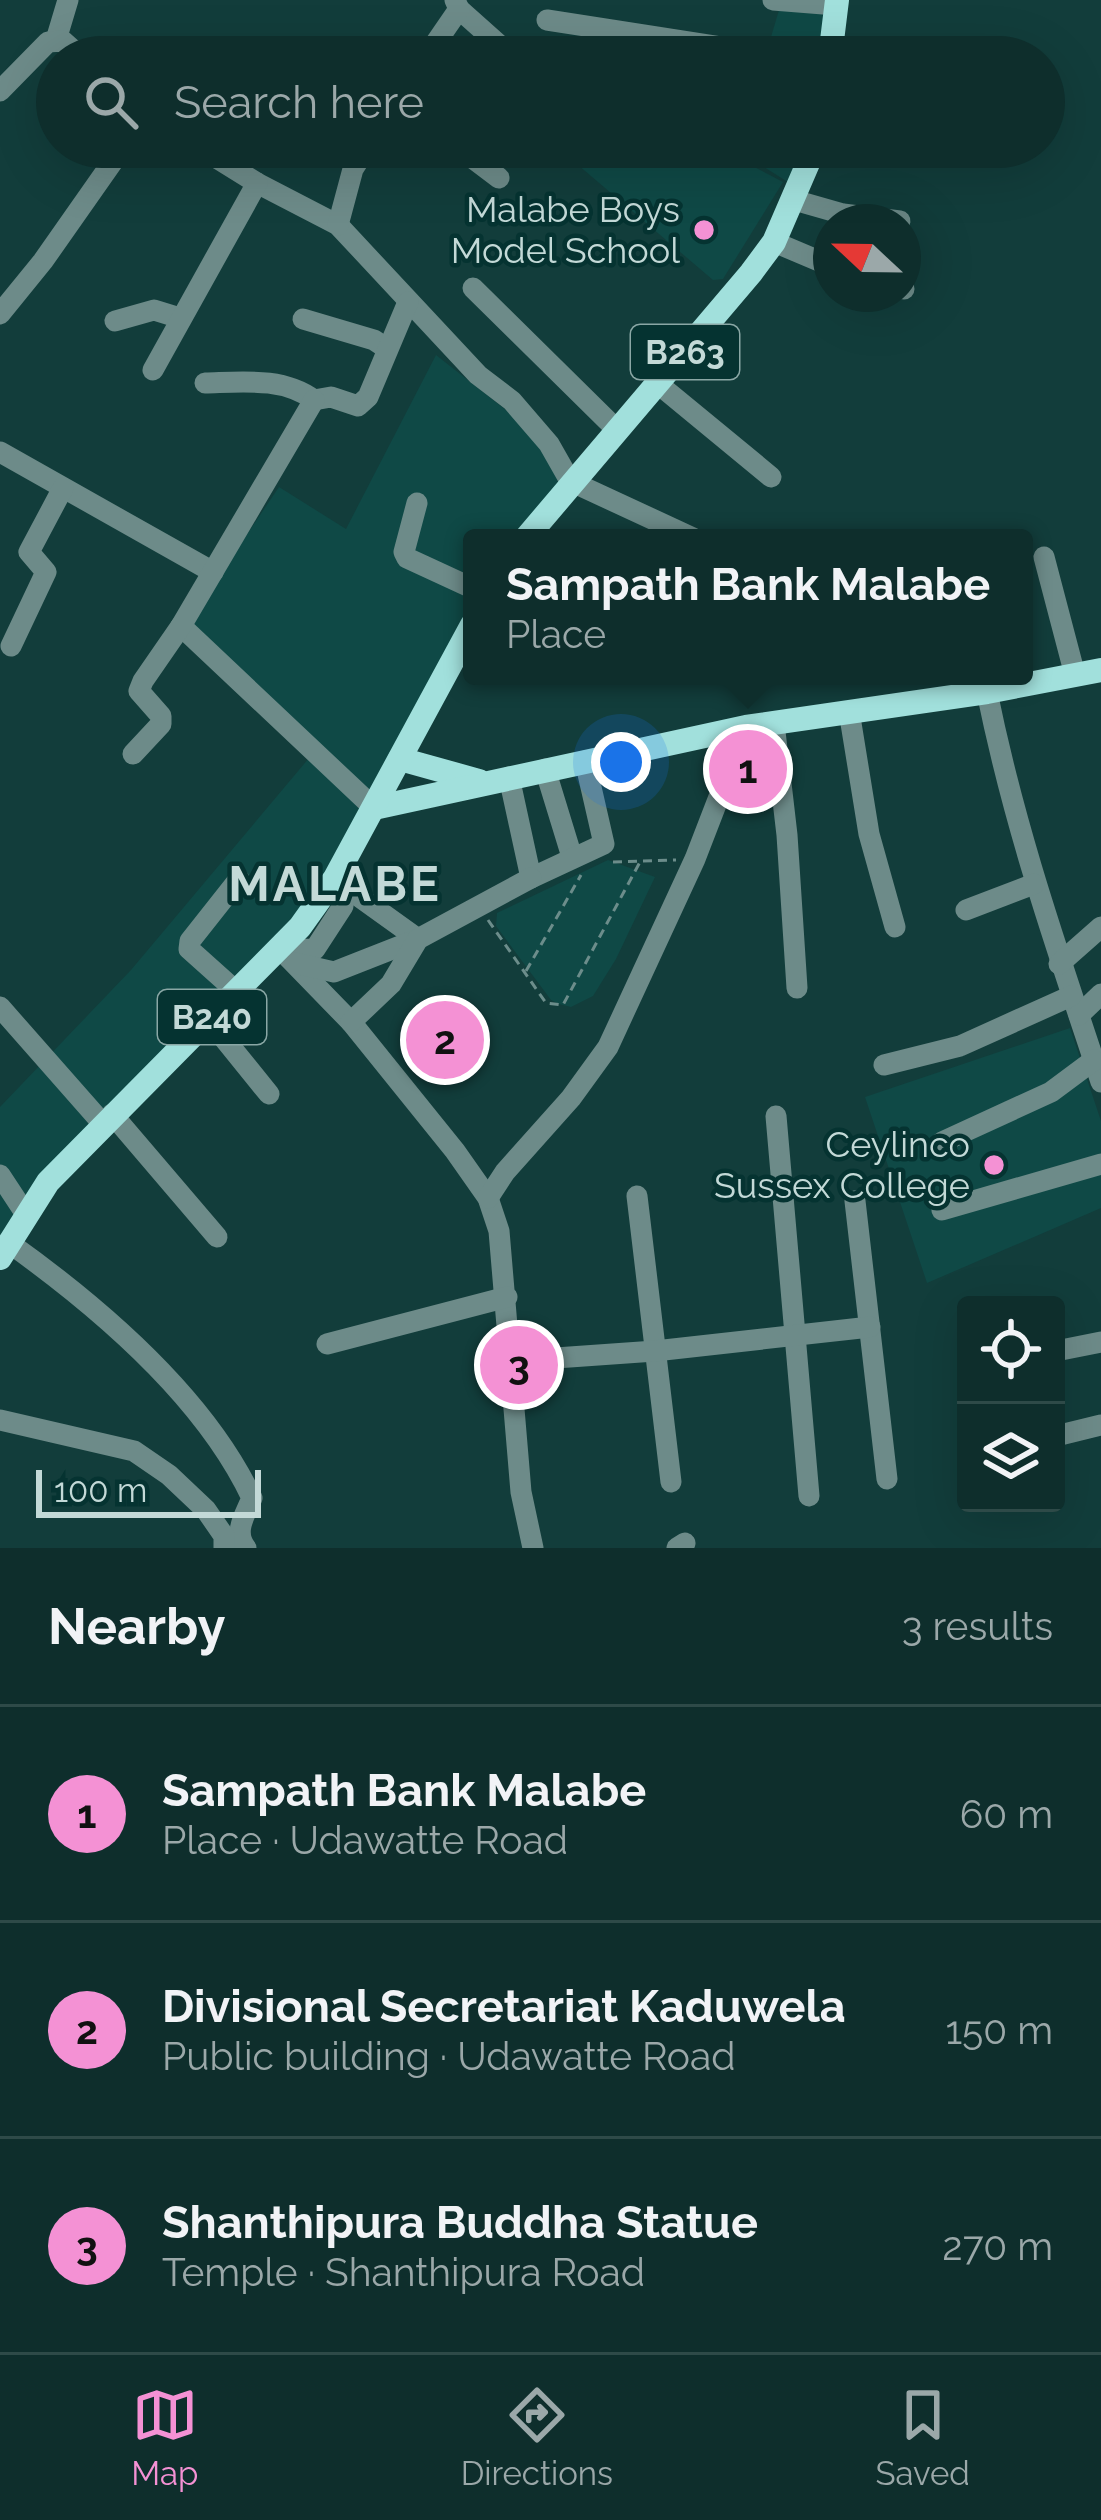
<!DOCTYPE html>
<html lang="en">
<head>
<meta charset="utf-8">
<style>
	:root { --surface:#0e2e2c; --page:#1c3a38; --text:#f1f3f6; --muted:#9ba8a9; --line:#2e4a48; --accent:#f491d4 }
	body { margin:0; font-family:Raleway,sans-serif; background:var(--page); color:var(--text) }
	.controls { position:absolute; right:36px; bottom:36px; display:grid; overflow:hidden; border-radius:12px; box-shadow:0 12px 48px #0002 }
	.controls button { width:108px; height:108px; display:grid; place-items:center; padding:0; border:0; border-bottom:3px solid var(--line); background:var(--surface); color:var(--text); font:60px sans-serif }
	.compass { position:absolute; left:813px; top:204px; width:108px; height:108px; border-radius:50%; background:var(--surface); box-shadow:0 12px 48px #0002; rotate:292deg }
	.scale { position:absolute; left:36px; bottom:30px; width:225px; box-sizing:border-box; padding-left:12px; border:6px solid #c3d9d7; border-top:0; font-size:33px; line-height:42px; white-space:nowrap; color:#c3d9d7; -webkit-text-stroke:9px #053331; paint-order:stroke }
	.you { position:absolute; left:621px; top:762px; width:42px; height:42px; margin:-30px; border:9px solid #fff; border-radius:50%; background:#1a73e8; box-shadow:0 0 0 18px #1a73e833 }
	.badge { display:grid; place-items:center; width:78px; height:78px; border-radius:50%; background:var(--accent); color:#111; font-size:39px; font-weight:700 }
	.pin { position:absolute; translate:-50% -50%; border:6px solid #fff; box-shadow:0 3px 12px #0006 }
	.popup { position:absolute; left:463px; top:529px; width:570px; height:156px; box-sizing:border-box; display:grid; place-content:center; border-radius:12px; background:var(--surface); filter:drop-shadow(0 3px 9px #0005); font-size:39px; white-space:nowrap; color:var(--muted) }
	.popup b { font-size:45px; color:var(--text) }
	.popup::after { content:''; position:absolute; left:50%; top:100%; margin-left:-24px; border:24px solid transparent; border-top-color:var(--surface) }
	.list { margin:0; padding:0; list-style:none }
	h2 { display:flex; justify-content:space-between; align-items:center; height:156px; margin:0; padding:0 48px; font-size:51px }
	h2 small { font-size:39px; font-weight:400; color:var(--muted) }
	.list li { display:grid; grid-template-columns:78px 1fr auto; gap:36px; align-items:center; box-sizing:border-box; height:216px; padding:0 48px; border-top:3px solid var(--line) }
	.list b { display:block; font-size:45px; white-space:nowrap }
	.list p { margin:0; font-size:39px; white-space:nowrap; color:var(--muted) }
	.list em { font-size:39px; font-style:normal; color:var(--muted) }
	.icon { flex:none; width:66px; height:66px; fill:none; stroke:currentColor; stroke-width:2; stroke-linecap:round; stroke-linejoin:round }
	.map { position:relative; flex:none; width:1101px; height:1548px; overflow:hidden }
	.search { position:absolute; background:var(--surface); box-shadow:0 12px 48px #0002; left:36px; right:36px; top:36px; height:132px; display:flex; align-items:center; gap:30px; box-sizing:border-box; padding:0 42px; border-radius:66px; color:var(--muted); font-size:45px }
	.sheet { height:804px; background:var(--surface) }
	nav { display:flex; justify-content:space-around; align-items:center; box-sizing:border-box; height:168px; border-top:3px solid var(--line); background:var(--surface); font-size:33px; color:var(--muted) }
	nav a { display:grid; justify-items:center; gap:6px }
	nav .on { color:var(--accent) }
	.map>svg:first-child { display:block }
</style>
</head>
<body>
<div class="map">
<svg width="1101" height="1548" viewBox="0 0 1101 1548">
	<rect width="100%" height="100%" fill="#123d3b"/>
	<g fill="#0f4946">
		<path d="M 782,0 L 828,0 L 820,57 L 765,57 Z"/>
		<path d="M 557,147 L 716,147 L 783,182 L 723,279 L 713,280 Z"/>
		<path d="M 738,147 L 805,147 L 791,184 L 737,150 Z"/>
		<path d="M 436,355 L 516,418 L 564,476 L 518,538 L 472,538 L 472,606 L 330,875 L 295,923 L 0,1243 L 0,1107 L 131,970 L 320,745 L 189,620 L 279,487 L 346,529 Z"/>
		<path d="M 608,860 L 655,877 L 616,959 L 593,996 L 571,1007 L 559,1004 L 551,1000 L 496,926 L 497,913 Z"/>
		<path d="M 1070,1028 L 1101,1121 L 1101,1208 L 927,1283 L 865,1097 Z"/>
	</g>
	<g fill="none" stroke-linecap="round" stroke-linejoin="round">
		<g stroke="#6c8d8b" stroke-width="3" stroke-dasharray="9 6" stroke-linecap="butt">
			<path d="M 613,862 L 676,860"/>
			<path d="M 488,920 L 546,1003 L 563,1005 L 640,862"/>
			<path d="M 526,971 L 581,875"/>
		</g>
		<g stroke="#6d8b89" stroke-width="21">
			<path d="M 773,0 L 836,5"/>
			<path d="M 459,9 L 505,50"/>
			<path d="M 547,20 L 786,57"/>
			<path d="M 56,40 L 68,0"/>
			<path d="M 426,57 L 459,9 L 455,0"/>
			<path d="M 0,91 L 48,42 L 63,41 L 81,57"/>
			<path d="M 199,147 L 257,183 L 338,225 L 478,375 L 512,401 L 549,444 L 570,481 L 693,538"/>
			<path d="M 458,147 L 499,178"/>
			<path d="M 794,200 L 843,214 L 900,221"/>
			<path d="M 338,225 L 353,169 L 367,147"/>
			<path d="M 774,242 L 831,266"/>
			<path d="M 473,288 L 616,429"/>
			<path d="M 903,288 L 904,289"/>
			<path d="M 0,314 L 43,261 L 123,147"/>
			<path d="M 303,319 L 374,340 L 386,348"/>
			<path d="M 115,321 L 154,310 L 180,318"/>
			<path d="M 153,370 L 257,183"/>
			<path d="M 205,383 C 243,382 283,377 314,400 L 331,397 L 358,406 L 368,397 L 408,302"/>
			<path d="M 657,383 L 771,477"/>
			<path d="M 0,452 L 213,572"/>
			<path d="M 417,503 L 404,552 L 407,558 L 472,588"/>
			<path d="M 1044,557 L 1075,675"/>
			<path d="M 181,626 L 374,808"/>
			<path d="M 11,646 L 46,572 L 29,552 L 63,488"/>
			<path d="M 987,692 C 1015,830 1057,949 1101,1082"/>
			<path d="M 849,711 L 869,834 L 895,927"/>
			<path d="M 774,723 L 787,835 L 797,988"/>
			<path d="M 133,754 L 161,724 L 161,716 L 139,691 L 143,681 L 181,626 L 314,400"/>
			<path d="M 545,769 L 572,857"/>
			<path d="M 509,777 L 531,878 L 604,844 L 585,761"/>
			<path d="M 340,883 L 418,939"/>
			<path d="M 966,910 L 1034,884"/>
			<path d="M 281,950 L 351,1022 L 455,1151 L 488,1198 L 499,1231 L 521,1492 L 533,1548"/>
			<path d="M 281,950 L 315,949 L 343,906 L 344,887"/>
			<path d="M 295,963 L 334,972 L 418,939"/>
			<path d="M 1059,964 L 1101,927"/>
			<path d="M 237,992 L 189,949 L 190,941 L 239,879"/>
			<path d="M 0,1007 L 103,1124"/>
			<path d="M 1079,1015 L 1101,994"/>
			<path d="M 209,1020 L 269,1094"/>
			<path d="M 351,1022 L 391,984 L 418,939 L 531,878"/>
			<path d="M 884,1065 L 960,1046 L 1071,996"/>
			<path d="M 112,1114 L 217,1237"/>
			<path d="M 776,1116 L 809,1496"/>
			<path d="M 942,1142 L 1051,1092 L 1094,1060"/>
			<path d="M 0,1175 L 25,1213"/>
			<path d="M 637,1196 L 671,1482"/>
			<path d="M 488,1198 L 505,1172 L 571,1098 L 608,1047 L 695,859 L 746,727"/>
			<path d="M 855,1201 L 887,1479"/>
			<path d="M 942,1210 L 1101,1164"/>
			<path d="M 8,1242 C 99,1307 204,1396 252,1498 C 245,1515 233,1532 246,1548"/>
			<path d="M 327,1344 L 507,1297"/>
			<path d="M 1056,1351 L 1101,1342"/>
			<path d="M 513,1361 L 655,1351 L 870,1327"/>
			<path d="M 0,1420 L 134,1451 L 169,1475 L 206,1510 L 224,1536 L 224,1548"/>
			<path d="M 1056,1436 L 1101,1425"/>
			<path d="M 677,1548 L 685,1543"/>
		</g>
		<g stroke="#a1e0dc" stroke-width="24">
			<path d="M 830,57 L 837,0"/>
			<path d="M 526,538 L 751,273 L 774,242 L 815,147"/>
			<path d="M 400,759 L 479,781"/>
			<path d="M 374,808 L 746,727 L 987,692 L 1101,670"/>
			<path d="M 0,1258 L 48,1182 L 300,927 L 335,878 L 472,625"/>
		</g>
	</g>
	<g fill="#f491d4" stroke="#053331" stroke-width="4.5">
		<circle cx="704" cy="230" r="12"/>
		<circle cx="994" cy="1165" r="12"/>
	</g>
	<g text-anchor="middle" stroke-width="9" stroke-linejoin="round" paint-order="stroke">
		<g fill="#053331" stroke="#8aa7a5" stroke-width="3">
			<rect x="631" y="325" width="108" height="54" rx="9"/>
			<rect x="158" y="990" width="108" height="54" rx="9"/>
		</g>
		<g font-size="33" font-weight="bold" fill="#c3d9d7">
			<text x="685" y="364">B263</text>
			<text x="212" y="1029">B240</text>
		</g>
		<g font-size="36" fill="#c3d9d7" stroke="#053331" text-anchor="end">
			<text x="680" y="222">Malabe Boys<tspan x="680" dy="41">Model School</tspan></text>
			<text x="970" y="1157">Ceylinco<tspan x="970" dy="41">Sussex College</tspan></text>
		</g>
		<g font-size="48" font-weight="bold" letter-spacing="3" fill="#c3d9d7" stroke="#053331">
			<text x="335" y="901">MALABE</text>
		</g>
	</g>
</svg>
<div class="controls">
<button><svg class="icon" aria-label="locate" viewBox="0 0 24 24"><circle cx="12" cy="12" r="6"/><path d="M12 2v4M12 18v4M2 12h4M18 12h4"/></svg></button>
<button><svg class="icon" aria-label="layers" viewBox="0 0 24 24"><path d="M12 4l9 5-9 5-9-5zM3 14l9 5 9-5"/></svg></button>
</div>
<svg class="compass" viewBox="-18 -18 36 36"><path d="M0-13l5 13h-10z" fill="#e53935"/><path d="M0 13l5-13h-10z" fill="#9ba8a9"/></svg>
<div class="scale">100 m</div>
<div class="you"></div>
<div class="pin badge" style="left:748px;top:769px">1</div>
<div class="popup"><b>Sampath Bank Malabe</b>Place</div>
<div class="pin badge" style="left:445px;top:1040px">2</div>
<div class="pin badge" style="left:519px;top:1365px">3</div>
<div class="search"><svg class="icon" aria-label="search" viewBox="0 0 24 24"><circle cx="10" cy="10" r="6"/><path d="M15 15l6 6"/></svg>Search here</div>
</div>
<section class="sheet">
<h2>Nearby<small>3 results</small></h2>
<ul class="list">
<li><span class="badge">1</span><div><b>Sampath Bank Malabe</b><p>Place · Udawatte Road</p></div><em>60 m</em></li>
<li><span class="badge">2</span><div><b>Divisional Secretariat Kaduwela</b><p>Public building · Udawatte Road</p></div><em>150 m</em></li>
<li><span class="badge">3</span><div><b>Shanthipura Buddha Statue</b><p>Temple · Shanthipura Road</p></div><em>270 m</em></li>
</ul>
</section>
<nav>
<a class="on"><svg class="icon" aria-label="map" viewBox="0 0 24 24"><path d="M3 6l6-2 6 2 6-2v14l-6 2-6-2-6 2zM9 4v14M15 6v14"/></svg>Map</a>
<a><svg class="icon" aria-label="directions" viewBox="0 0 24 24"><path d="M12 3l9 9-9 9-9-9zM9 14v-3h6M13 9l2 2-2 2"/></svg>Directions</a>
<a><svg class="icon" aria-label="saved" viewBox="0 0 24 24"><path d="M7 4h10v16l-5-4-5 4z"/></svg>Saved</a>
</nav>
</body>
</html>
